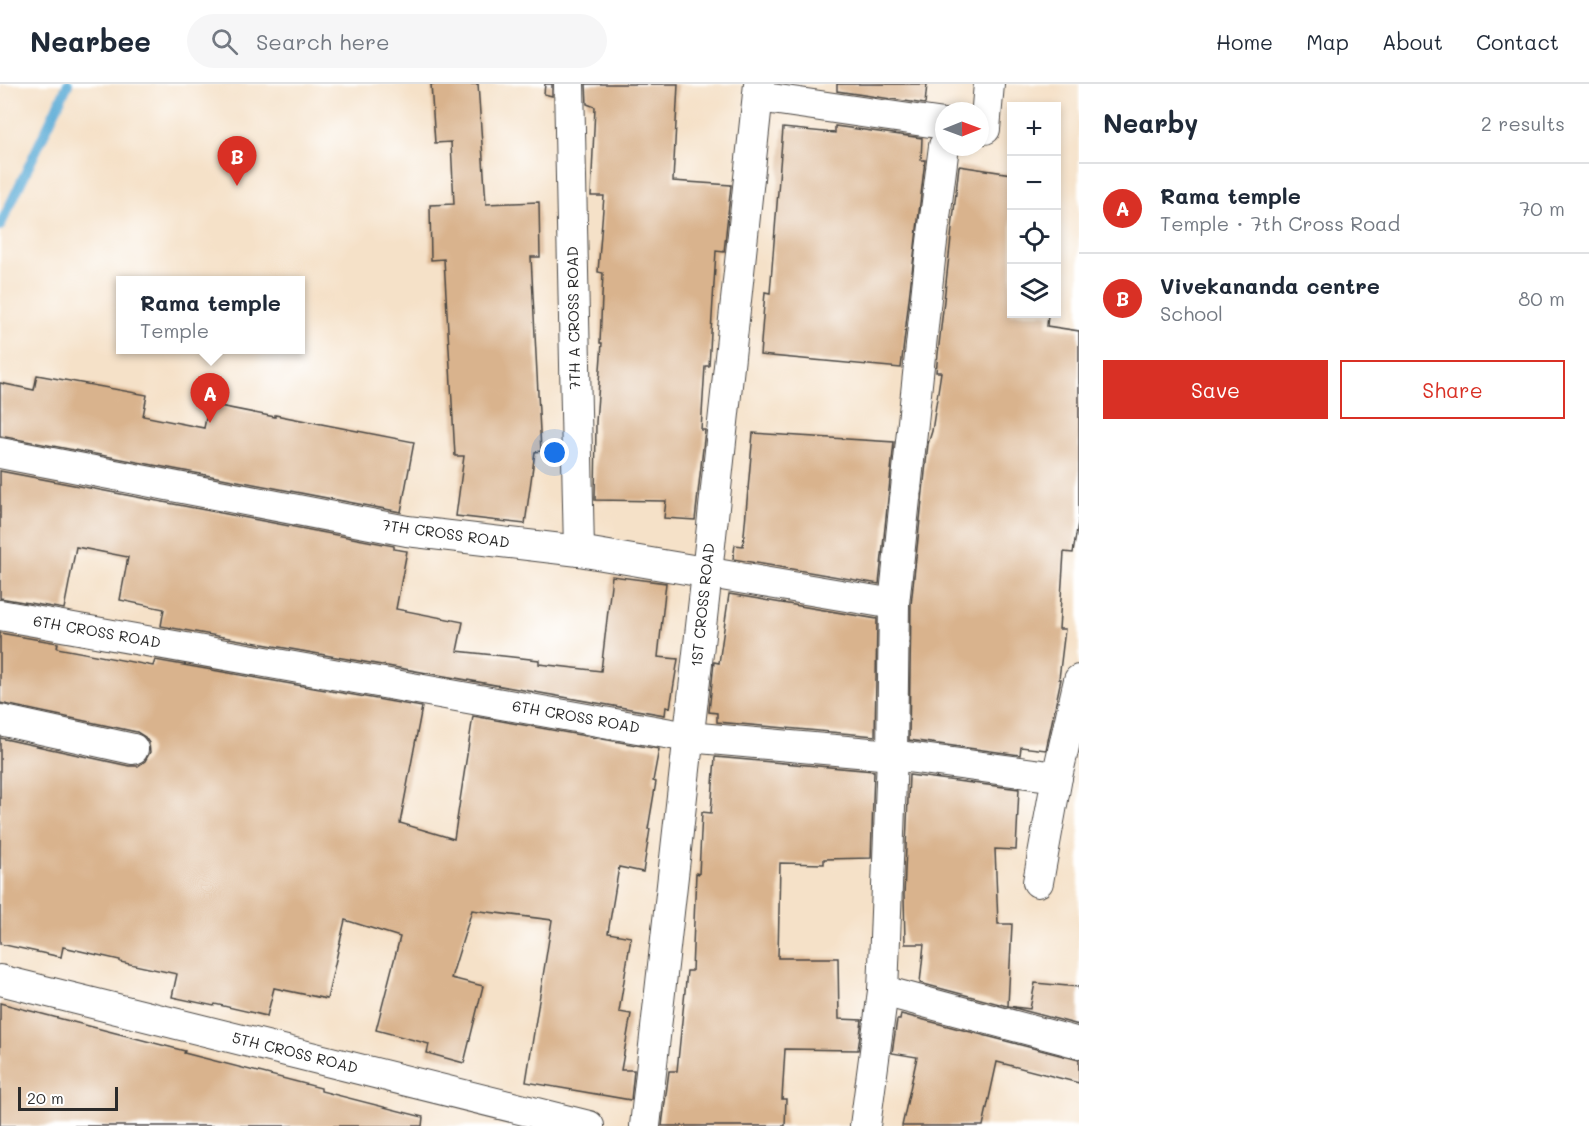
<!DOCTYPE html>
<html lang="en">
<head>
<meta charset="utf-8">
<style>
	:root { --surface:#fff; --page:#f6f6f7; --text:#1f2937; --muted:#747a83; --line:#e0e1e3; --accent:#d93025 }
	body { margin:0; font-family:Mali,sans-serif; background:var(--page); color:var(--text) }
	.controls { position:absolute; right:18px; top:18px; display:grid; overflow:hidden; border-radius:0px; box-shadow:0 3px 9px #0003 }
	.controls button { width:54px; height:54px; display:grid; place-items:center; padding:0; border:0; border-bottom:2px solid var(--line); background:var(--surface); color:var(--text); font:30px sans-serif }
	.compass { position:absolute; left:935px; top:18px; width:54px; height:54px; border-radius:50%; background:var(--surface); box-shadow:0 3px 9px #0003; rotate:89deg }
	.scale { position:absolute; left:18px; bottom:15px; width:100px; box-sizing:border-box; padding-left:6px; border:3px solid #2b2b2b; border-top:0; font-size:16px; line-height:21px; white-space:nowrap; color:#2b2b2b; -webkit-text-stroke:4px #fff; paint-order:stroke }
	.you { position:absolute; left:555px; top:369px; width:21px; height:21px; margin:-15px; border:4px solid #fff; border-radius:50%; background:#1a73e8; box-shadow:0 0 0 9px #1a73e833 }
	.badge { display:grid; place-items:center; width:39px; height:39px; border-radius:50%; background:var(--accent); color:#fff; font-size:20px; font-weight:700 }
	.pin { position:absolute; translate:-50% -50px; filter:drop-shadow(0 2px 3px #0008) }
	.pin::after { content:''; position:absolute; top:32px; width:21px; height:18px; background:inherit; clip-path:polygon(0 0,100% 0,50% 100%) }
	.popup { position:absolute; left:116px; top:192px; width:189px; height:78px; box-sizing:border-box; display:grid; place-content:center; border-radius:0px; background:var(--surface); filter:drop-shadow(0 2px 4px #0005); font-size:20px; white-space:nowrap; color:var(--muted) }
	.popup b { font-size:22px; color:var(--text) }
	.popup::after { content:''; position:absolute; left:50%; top:100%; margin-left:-12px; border:12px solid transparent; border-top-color:var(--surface) }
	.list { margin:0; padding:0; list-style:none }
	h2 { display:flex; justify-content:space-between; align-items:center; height:78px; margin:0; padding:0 24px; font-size:26px }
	h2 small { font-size:20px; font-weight:400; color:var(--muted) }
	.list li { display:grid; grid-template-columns:39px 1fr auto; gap:18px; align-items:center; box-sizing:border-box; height:90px; padding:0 24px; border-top:2px solid var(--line) }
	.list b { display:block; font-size:22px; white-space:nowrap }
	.list p { margin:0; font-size:20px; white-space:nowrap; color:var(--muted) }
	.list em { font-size:20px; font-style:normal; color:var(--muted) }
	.actions { display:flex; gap:12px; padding:18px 24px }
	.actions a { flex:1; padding:14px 0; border:2px solid var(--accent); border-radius:0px; text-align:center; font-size:21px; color:var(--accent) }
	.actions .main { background:var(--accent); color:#fff }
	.icon { flex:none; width:33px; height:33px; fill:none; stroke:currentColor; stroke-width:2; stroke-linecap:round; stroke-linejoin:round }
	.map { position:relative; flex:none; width:1079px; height:1042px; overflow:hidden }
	header { display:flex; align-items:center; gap:36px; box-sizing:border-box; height:84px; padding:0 30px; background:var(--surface); border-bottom:2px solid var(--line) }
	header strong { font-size:28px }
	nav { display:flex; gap:33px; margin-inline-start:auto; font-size:21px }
	.search { width:420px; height:54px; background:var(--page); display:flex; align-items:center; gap:15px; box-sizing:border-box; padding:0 21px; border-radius:33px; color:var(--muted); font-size:22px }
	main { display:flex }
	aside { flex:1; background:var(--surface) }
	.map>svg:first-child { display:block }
</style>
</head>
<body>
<header>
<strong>Nearbee</strong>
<div class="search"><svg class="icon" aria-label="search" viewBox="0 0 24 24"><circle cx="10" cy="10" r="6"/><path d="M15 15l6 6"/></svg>Search here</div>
<nav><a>Home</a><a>Map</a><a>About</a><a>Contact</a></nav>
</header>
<main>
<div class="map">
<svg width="1079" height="1042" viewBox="0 0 1079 1042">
	<rect width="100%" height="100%" fill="#fff"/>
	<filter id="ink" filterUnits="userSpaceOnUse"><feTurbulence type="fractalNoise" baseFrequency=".0167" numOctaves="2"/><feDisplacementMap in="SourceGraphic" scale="12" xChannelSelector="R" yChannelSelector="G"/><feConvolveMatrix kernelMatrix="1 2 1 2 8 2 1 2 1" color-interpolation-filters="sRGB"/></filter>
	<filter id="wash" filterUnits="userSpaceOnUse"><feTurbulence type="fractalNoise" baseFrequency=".008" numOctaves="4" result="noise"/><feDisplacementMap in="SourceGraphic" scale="24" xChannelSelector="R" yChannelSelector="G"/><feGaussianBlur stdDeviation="1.35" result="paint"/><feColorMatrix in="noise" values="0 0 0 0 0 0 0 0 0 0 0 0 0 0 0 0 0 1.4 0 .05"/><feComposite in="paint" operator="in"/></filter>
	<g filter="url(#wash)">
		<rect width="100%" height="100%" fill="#f5e1c8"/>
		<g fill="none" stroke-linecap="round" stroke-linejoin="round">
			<path stroke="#5cacd6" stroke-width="10" d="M 0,142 L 68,0"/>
		</g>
		<g id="blocks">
			<g fill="#d9b38d">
				<path d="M 431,0 L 478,0 L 486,120 L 539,118 L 540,173 L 531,173 L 541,367 L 535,368 L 525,440 L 456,432 L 464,372 L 455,372 L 444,175 L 431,176 L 430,121 L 454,120 L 451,58 L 435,59 Z"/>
				<path d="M 545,0 L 552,0 L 552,12 L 544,10 Z"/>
				<path d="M 586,0 L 678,0 L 673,97 L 731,101 L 724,168 L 716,167 L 709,282 L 705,282 L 701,346 L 705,346 L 695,436 L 664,434 L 666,417 L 595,416 L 596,338 L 602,259 L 600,259 L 603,189 L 598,188 L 604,112 L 591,112 L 595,23 L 587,20 Z"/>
				<path d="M 837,0 L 927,0 L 925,20 L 837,7 Z"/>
				<path d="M 835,42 L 922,54 L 921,76 L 925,76 L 901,284 L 760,271 L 765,208 L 770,209 L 783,44 L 835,49 Z"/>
				<path d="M 959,82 L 1011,90 L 1011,230 L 1048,230 L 1047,242 L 1079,247 L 1079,433 L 1073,469 L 1064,468 L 1059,545 L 1065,545 L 1059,595 L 1061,595 L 1046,666 L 1021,663 L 1020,671 L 909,656 L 911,521 L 928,360 L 932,347 L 941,288 L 936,288 Z"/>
				<path d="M 37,291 L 147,311 L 143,332 L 204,344 L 209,320 L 275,333 L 275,331 L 414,358 L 401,428 L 0,352 L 0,299 L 34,306 Z"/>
				<path d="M 753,349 L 894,358 L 879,500 L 733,475 L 735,461 L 743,462 Z"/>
				<path d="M 0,387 L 394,462 L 394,465 L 407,467 L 396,525 L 463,538 L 457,567 L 539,576 L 539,580 L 601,587 L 612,492 L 666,499 L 658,573 L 678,575 L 670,624 L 666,623 L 665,631 L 161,542 L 164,525 L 120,516 L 128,473 L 76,463 L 64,525 L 0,514 Z"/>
				<path d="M 729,510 L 877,535 L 875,652 L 717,638 L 717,629 L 709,628 L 714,578 L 719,579 Z"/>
				<path d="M 0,549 L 58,559 L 57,564 L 153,582 L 155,576 L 422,623 L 400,739 L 454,755 L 473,632 L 659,665 L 653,697 L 656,698 L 648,745 L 650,745 L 643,788 L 619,783 L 608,849 L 631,853 L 619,928 L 631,930 L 621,986 L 634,986 L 631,1016 L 526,998 L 552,836 L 472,826 L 451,894 L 483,902 L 464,979 L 427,969 L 429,960 L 376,946 L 400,853 L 345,836 L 327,915 L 274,904 L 267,932 L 215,920 L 214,922 L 172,913 L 177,890 L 120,878 L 120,876 L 63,863 L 61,873 L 0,860 L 0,654 L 129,682 L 138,682 L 145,677 L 150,668 L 149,659 L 145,653 L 137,648 L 0,619 Z"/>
				<path d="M 715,673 L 874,687 L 871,774 L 824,775 L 824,780 L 780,779 L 778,874 L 838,874 L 839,935 L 862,936 L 858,966 L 785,965 L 782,1015 L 786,1015 L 785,1042 L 662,1042 L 669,987 L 677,987 L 687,887 L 692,887 L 696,789 L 699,790 L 702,728 L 711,729 Z"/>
				<path d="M 909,691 L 1019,705 L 1016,766 L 995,765 L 998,840 L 1012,840 L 1008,922 L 1030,925 L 1035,899 L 1079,903 L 1079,941 L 920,899 L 924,860 L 905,860 L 904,811 Z"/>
				<path d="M 0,919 L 185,967 L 184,969 L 321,1004 L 321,1007 L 423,1033 L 422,1042 L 0,1042 Z"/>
				<path d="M 901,930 L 1079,976 L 1079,999 L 997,978 L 983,1042 L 902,1042 L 917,973 L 892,969 L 897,936 L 900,936 Z"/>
			</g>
		</g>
	</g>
	<g filter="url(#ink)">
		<use href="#blocks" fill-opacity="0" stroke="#494643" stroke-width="1.5"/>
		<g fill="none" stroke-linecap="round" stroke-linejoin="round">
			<defs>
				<g id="minor">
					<path d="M 569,0 L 579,467"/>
					<path d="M 758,13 L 944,40"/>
					<path d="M 980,44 L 985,45 L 989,0"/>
					<path d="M 0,369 L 407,447 L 579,467 L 894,520"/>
					<path d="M 0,531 L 688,653 L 892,671 L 1057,693 L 1079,596"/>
					<path d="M 0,636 L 133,665"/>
					<path d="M 1038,798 L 1057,693"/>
					<path d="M 0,896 L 589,1042"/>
					<path d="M 883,907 L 1079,959"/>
					<path d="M 645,1042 L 707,489 L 759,0"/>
					<path d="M 865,1042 L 883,907 L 892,671 L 894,520 L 931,166 L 944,62"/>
				</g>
			</defs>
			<use href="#minor" stroke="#494643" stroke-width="32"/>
			<use href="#minor" stroke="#fff" stroke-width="30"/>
		</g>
	</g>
	<g text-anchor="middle" stroke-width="5" stroke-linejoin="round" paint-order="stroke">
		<g font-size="15" fill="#2b2b2b" stroke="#fff">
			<text transform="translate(574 234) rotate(-91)" y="5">7TH A CROSS ROAD</text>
			<text transform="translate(446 450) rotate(8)" y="5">7TH CROSS ROAD</text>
			<text transform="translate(703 521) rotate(-84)" y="5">1ST CROSS ROAD</text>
			<text transform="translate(97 548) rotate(10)" y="5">6TH CROSS ROAD</text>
			<text transform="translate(576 633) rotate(10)" y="5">6TH CROSS ROAD</text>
			<text transform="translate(295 969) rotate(14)" y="5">5TH CROSS ROAD</text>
		</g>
	</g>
</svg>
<div class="controls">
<button>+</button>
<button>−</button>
<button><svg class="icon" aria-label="locate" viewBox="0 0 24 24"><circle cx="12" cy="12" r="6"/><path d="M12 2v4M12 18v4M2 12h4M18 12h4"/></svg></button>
<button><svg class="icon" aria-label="layers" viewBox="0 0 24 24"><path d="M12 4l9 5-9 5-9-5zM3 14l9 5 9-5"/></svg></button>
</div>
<svg class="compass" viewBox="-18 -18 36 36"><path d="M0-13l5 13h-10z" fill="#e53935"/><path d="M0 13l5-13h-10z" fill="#747a83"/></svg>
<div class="scale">20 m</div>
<div class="you"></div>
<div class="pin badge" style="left:210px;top:339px">A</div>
<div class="popup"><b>Rama temple</b>Temple</div>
<div class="pin badge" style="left:237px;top:102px">B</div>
</div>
<aside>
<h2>Nearby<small>2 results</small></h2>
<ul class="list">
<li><span class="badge">A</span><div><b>Rama temple</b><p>Temple · 7th Cross Road</p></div><em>70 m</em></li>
<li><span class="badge">B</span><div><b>Vivekananda centre</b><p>School</p></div><em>80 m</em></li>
</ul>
<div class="actions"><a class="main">Save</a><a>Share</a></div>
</aside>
</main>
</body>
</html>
